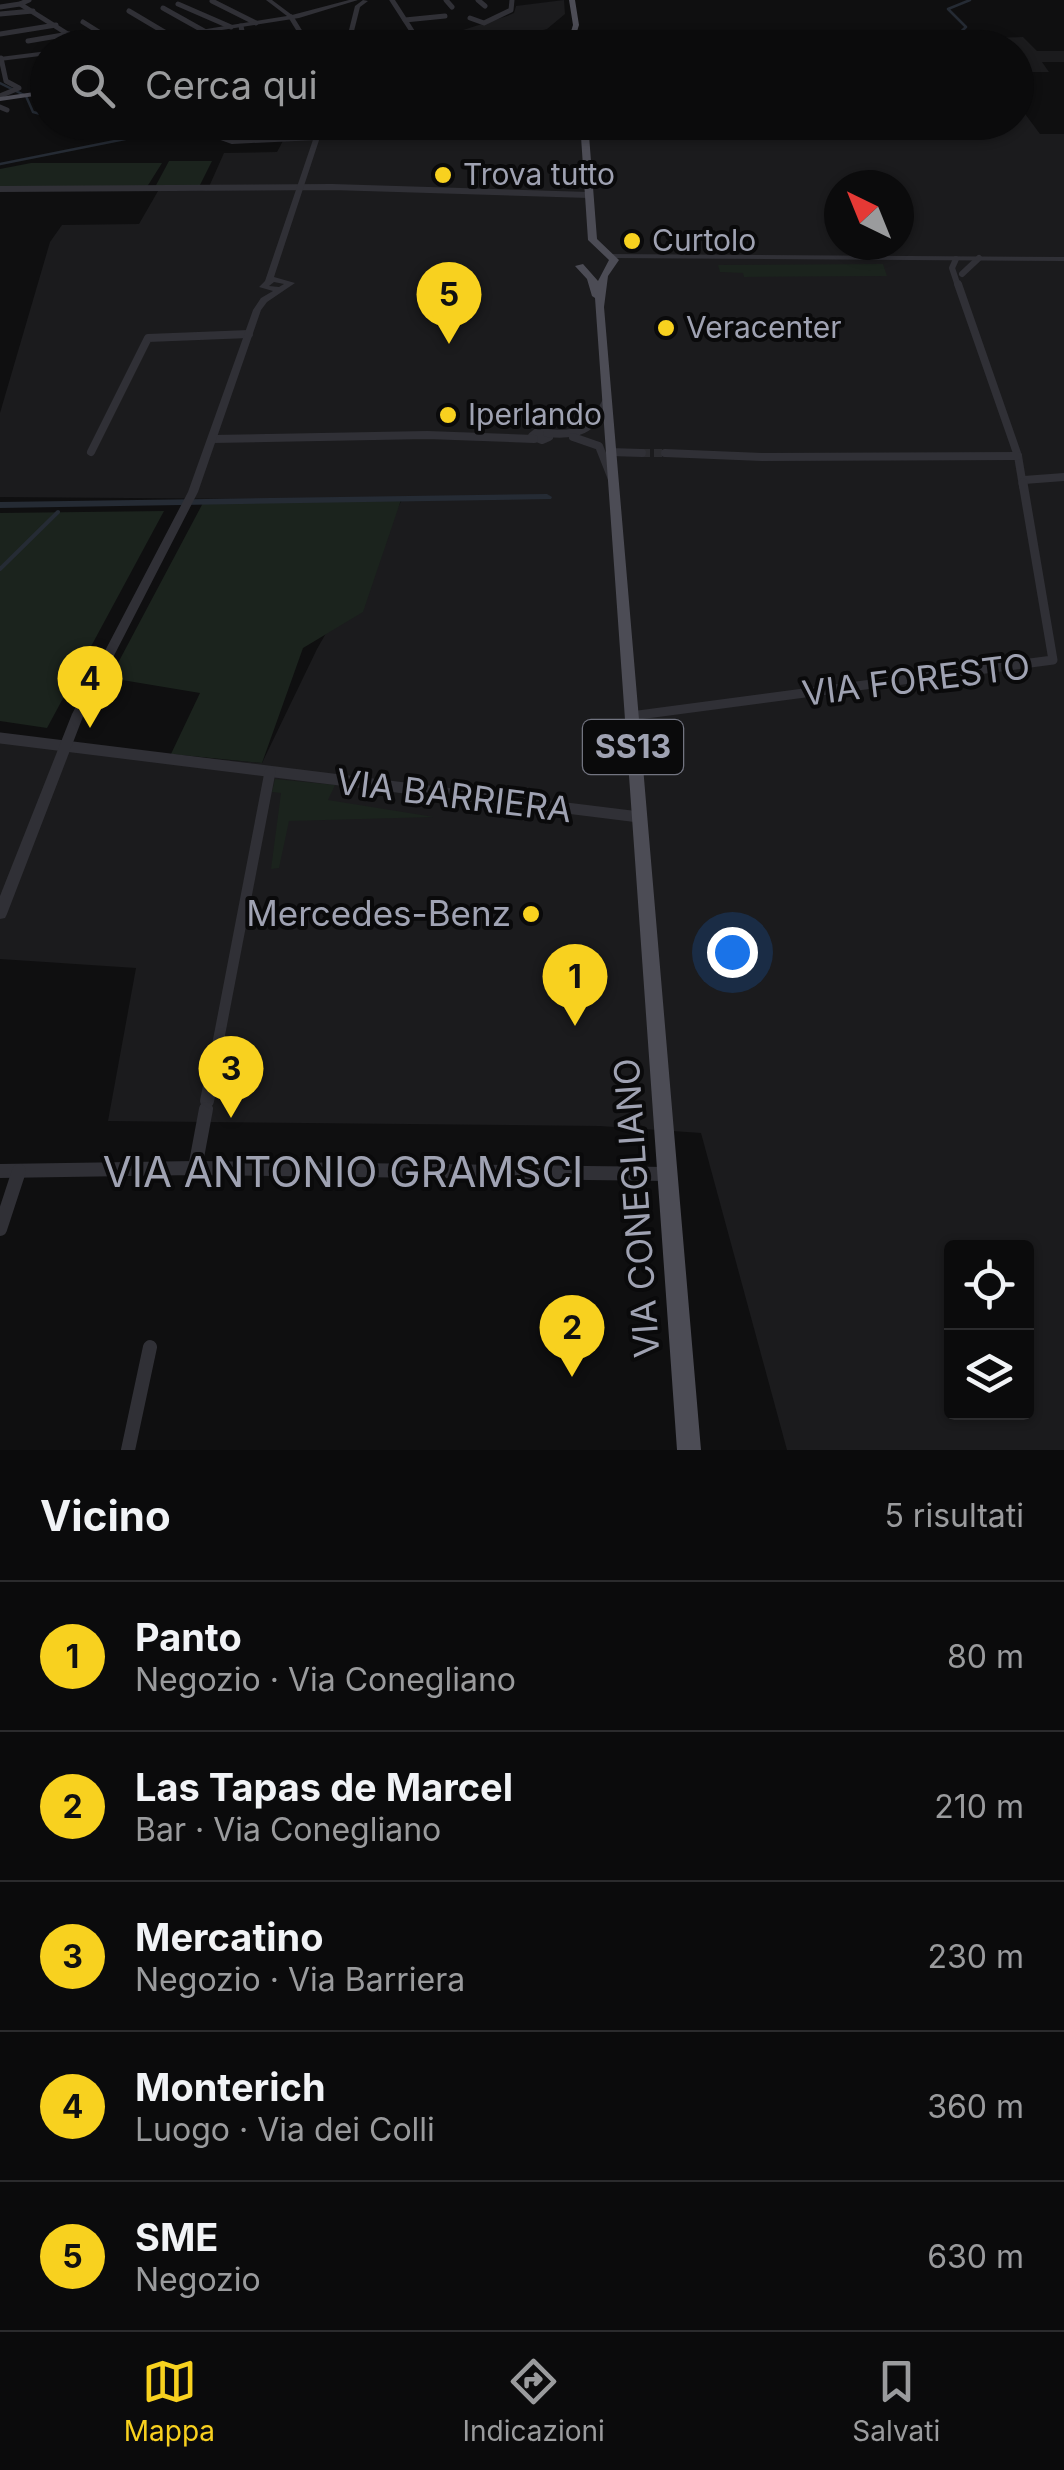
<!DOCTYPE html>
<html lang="it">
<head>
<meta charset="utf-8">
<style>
	:root { --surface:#0b0b0c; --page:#141415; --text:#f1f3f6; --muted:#9a9b9d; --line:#2b2b2d; --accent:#f8d11f }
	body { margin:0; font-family:Inter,sans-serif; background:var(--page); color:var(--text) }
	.controls { position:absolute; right:30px; bottom:30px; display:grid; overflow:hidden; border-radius:10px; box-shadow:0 2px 8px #0004 }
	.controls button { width:90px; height:90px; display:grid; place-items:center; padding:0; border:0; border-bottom:2px solid var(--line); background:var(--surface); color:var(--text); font:50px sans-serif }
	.compass { position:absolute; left:824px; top:170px; width:90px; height:90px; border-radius:50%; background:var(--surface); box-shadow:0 2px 8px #0004; rotate:317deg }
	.you { position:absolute; left:732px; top:952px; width:35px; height:35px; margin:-25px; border:8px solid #fff; border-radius:50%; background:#1a73e8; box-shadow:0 0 0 15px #1a73e833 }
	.badge { display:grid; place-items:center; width:65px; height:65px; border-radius:50%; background:var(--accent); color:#111; font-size:32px; font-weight:700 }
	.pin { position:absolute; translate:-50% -82px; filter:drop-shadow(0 2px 5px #0008) }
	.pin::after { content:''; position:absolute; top:52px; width:35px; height:30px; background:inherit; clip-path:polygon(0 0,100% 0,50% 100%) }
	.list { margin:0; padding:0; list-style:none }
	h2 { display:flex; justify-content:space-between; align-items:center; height:130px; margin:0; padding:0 40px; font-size:42px }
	h2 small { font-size:32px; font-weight:400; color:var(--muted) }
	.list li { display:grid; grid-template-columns:65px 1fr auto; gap:30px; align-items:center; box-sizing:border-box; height:150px; padding:0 40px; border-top:2px solid var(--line) }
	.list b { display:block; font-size:38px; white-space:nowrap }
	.list p { margin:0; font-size:32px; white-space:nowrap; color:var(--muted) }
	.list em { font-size:32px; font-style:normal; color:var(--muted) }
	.icon { flex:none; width:55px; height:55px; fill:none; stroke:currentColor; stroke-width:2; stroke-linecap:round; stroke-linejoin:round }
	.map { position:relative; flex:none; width:1064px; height:1450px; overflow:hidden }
	.search { position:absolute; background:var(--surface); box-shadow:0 2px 8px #0004; left:30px; right:30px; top:30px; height:110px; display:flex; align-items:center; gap:25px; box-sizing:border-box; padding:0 35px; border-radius:55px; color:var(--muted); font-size:38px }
	.sheet { height:880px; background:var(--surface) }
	nav { display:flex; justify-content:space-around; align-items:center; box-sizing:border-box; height:140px; border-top:2px solid var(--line); background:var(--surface); font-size:28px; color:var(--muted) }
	nav a { display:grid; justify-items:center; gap:5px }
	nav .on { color:var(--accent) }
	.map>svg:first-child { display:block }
</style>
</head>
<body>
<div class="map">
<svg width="1064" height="1450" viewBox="0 0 1064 1450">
	<rect width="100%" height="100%" fill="#0f0f10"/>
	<g fill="#1b1b1d" fill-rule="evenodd">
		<path d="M 564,0 L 565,14 L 547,29 L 483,44 L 485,47 L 359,48 L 372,39 L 460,31 L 507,16 L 514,13 L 516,6 Z"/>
		<path d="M 1023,37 L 1037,51 L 1064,51 L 1064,62 L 1042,62 L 1049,72 L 1017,72 L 1016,48 L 668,47 L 698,41 L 843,39 L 892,46 L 946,46 L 983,38 Z"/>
		<path d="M 1017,103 L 1040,134 L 1064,134 L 1064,1450 L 787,1450 L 701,1133 L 600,1126 L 108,1121 L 136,968 L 0,959 L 0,739 L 262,763 L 317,649 L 402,500 L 0,497 L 0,413 L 50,242 L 62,225 L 139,224 L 158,191 L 203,191 L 208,189 L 224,153 L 277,152 L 284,139 L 226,140 L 220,127 L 281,123 L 327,127 L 358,122 L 1016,122 ZM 839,185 L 899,185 L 899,245 L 839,245 ZM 952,1248 L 1026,1248 L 1026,1412 L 952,1412 Z"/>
	</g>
	<g fill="#1b231d">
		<path d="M 169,161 L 212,161 L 198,189 L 154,189 Z"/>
		<path d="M 31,163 L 162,163 L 145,190 L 0,187 L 0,169 Z"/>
		<path d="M 883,264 L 887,276 L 744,277 L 743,273 L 720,272 L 718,265 Z"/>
		<path d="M 401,500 L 363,612 L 303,648 L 262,763 L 171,754 L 200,693 L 110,678 L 204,501 Z"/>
		<path d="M 164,511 L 47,728 L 0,721 L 0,513 Z"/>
		<path d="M 275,779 L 335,785 L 328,800 L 434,817 L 289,821 L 279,868 L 271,869 L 281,793 L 272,792 Z"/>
	</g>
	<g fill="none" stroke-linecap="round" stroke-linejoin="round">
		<g stroke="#252b34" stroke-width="2.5">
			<path d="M 659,48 C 716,29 783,31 842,36 C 870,38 898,48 926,46 C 943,45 954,39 966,27 L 948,9 L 970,0"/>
			<path d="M 0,83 L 26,96 L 33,112 L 48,116"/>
			<path d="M 106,122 L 166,127"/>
			<path d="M 0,164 L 150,134 L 182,122"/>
		</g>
		<path stroke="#252b34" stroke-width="4" d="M 0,569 L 58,512"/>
		<path fill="#252b34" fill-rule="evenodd" d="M 547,494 L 552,497 L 551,499 L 0,508 L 0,502 Z"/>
		<path stroke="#2c2c30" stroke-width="8" stroke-dasharray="8 4" stroke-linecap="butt" d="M 642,453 L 665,453"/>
		<g stroke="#303036" stroke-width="5">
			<path d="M 29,0 L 20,4 L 90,48"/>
			<path d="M 392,0 L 412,31"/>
			<path d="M 446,0 L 452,7"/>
			<path d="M 478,0 L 485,6"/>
			<path d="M 212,1 L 256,23"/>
			<path d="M 178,4 L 231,27"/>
			<path d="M 0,7 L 20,4"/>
			<path d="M 163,8 L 204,31"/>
			<path d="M 129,11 L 171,36"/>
			<path d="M 0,14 L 33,11"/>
			<path d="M 291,17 L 305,40"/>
			<path d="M 470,18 L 484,23 L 511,10 L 512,0"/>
			<path d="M 405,20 L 445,16"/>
			<path d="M 83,22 L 118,44"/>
			<path d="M 0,34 L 56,25"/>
			<path d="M 28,41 L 69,34"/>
			<path d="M 221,48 L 223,41 L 242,31 L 241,26"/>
			<path d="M 0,96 L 19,88 L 6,81 L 1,58"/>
			<path d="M 0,107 L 7,110"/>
		</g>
		<g stroke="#303036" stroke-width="6">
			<path d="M 218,136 L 232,141 L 317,137"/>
			<path d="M 0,189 L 332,187 L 589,195"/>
			<path d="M 956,259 L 952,268 L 958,286"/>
			<path d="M 962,274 L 979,258"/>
		</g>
		<g stroke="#303036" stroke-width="8">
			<path d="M 958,284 L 1018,456 L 1023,486"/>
			<path d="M 537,432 L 547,433 L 549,437 L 542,440 L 532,436 Z"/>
			<path d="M 547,433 C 578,436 592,431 606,402"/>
			<path d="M 573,437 L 599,446 L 612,479"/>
			<path d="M 212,439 L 427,435 L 534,439"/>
			<path d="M 91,452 L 148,338 L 249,334"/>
			<path d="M 610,452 L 642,453"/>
			<path d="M 665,453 L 762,457 L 1018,456"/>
			<path d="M 1024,480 L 1064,477"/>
		</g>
		<path stroke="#303036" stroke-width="9" d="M 631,716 L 1053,660 L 1023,483"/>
		<g stroke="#303036" stroke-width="11">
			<path d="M 0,738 L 639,817"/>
			<path d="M 216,1053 L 270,772"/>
		</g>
		<g stroke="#303036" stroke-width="14">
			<path d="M 207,1101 L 217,1051"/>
			<path d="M 195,1168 L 206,1109"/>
			<path d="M 0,1171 L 195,1168 L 668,1174"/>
			<path d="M 0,1229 L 19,1171"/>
			<path d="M 128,1450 L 150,1347"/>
		</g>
		<g fill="#303036" fill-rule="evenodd">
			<path d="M 266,0 L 272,0 L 292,15 L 349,0 L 358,0 L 299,18 L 105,48 L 89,48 L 287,16 Z"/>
			<path d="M 363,0 L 368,1 L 360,7 L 352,39 L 343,42 L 347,38 L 355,6 Z"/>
			<path d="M 48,51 L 48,55 L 0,61 L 0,57 Z"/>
			<path d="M 319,122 L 325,122 L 274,277 L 295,283 L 267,302 L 261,310 L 198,492 L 84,714 L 7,914 L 5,918 L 0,919 L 0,896 L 72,714 L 188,492 L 253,310 L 261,298 L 273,291 L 259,287 L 265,281 ZM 274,282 L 284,284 L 279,287 L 269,286 Z"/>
			<path d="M 607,254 L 1064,257 L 1064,261 L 610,258 L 606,256 Z"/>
		</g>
		<g fill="#4c4c55" fill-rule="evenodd">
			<path d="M 569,0 L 575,0 L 579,25 L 574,41 L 579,48 L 572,48 L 569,42 C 556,40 540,35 527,41 C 523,44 518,47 513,48 C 528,31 549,34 569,38 L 573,25 Z"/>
			<path d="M 48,90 L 48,94 L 0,101 L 0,97 Z"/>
			<path d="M 580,122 L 588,122 L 597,239 L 619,260 L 608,276 L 604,307 L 701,1450 L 677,1450 L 595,298 L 592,296 L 587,279 L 575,266 L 583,264 L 598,281 L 609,260 L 588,240 Z"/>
		</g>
	</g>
	<g fill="#f8d11f" stroke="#0a0a0b" stroke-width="4">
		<circle cx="443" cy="175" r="10"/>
		<circle cx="632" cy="241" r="10"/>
		<circle cx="666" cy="328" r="10"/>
		<circle cx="448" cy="415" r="10"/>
		<circle cx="531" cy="914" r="10"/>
	</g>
	<g text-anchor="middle" stroke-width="8" stroke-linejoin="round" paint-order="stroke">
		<g font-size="30" fill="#9fa2b2" stroke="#0a0a0b" text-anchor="start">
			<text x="463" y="185">Trova tutto</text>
			<text x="652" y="251">Curtolo</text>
			<text x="686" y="338">Veracenter</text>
			<text x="468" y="425">Iperlando</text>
		</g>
		<rect fill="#0a0a0b" stroke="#727480" stroke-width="2.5" x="583" y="720" width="100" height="54" rx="8"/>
		<g font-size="32" font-weight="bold" fill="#9fa2b2">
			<text x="633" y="758">SS13</text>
		</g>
		<g font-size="35" fill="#9fa2b2" stroke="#0a0a0b">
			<text transform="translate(916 680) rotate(-7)" y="12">VIA FORESTO</text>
			<text transform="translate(454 796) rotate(7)" y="12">VIA BARRIERA</text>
			<text transform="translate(637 1208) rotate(-94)" y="12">VIA CONEGLIANO</text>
		</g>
		<g font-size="35" fill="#9fa2b2" stroke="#0a0a0b" text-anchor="end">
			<text x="511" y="926">Mercedes-Benz</text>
		</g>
		<g font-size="42" fill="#9fa2b2" stroke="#0a0a0b">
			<text x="343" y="1187">VIA ANTONIO GRAMSCI</text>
		</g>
	</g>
</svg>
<div class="controls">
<button><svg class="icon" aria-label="locate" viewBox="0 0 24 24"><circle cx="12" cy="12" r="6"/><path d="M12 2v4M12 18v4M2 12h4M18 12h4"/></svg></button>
<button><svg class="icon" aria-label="layers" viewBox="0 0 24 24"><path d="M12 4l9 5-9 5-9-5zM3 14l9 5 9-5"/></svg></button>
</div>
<svg class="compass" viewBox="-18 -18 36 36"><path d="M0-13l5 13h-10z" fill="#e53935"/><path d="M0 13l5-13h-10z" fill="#9a9b9d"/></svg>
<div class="you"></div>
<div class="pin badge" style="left:575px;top:1026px">1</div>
<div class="pin badge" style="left:572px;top:1377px">2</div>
<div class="pin badge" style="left:231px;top:1118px">3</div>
<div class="pin badge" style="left:90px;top:728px">4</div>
<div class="pin badge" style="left:449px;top:344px">5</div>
<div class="search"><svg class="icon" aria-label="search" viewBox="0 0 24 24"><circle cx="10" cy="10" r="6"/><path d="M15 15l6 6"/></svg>Cerca qui</div>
</div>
<section class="sheet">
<h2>Vicino<small>5 risultati</small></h2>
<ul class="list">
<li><span class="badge">1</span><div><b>Panto</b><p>Negozio · Via Conegliano</p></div><em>80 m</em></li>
<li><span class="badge">2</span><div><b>Las Tapas de Marcel</b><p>Bar · Via Conegliano</p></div><em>210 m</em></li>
<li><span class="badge">3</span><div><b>Mercatino</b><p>Negozio · Via Barriera</p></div><em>230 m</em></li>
<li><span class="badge">4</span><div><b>Monterich</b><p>Luogo · Via dei Colli</p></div><em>360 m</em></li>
<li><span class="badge">5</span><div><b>SME</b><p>Negozio</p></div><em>630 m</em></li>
</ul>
</section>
<nav>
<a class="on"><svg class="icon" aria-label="map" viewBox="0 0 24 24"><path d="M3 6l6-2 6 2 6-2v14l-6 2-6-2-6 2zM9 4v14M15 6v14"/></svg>Mappa</a>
<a><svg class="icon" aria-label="directions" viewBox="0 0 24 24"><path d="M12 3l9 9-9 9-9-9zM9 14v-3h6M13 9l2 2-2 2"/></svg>Indicazioni</a>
<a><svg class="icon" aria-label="saved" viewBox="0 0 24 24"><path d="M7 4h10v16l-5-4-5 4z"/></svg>Salvati</a>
</nav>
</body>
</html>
